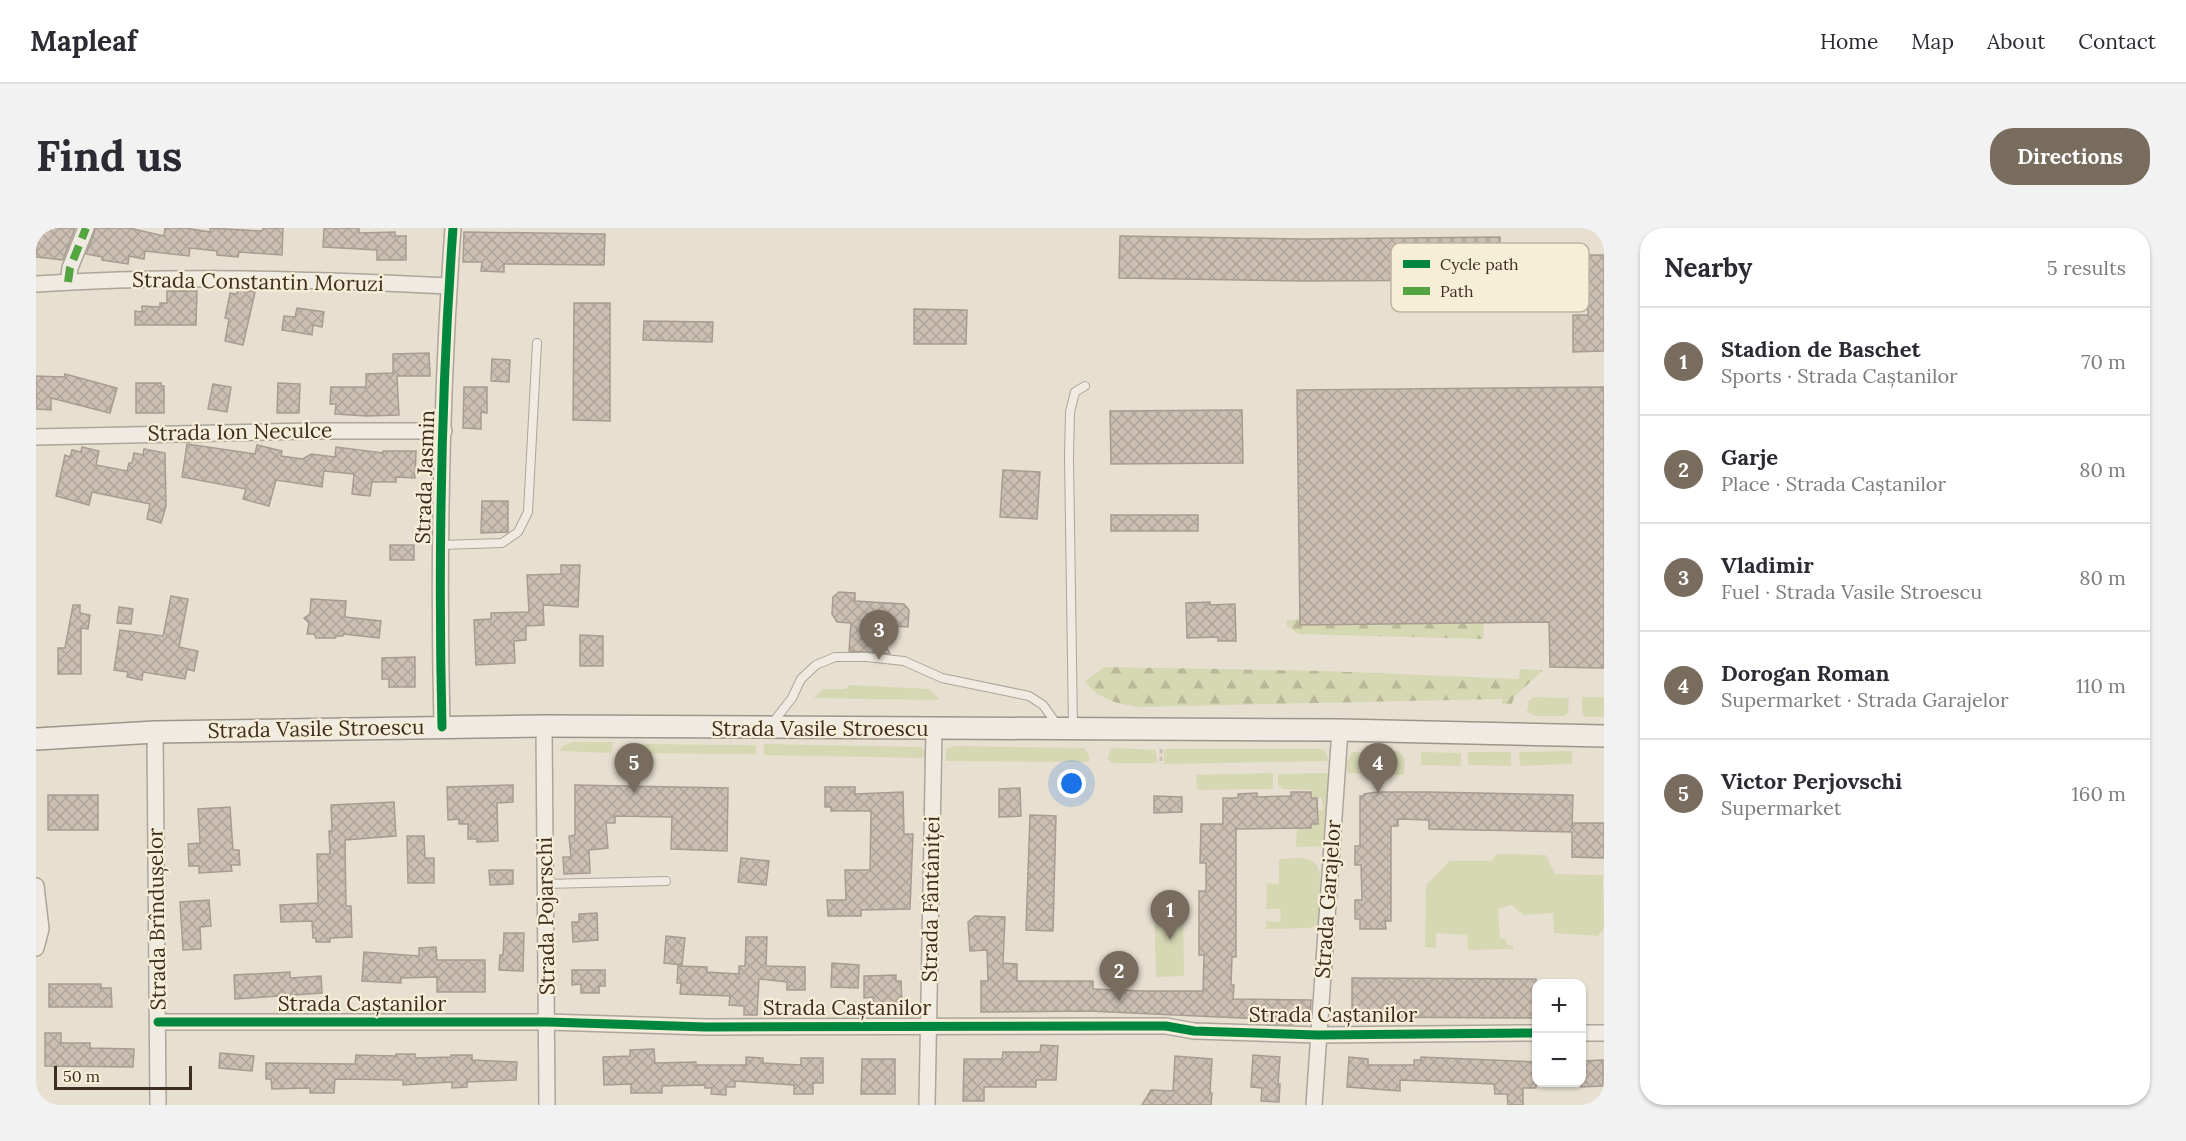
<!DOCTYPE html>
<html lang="en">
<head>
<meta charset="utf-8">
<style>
	:root { --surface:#fff; --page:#f2f2f3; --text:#2b2b33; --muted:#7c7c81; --line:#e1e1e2; --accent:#786c5e }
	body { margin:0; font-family:Lora,serif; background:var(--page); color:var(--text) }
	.controls { position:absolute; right:18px; bottom:18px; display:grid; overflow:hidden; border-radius:12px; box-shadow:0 2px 4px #0004 }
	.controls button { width:54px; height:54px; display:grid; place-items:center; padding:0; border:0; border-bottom:2px solid var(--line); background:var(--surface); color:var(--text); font:30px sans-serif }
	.scale { position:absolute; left:18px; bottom:15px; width:138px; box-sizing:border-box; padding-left:6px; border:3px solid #3d2e20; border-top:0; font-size:16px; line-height:21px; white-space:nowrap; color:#3d2e20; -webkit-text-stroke:4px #f7eed8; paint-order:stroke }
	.you { position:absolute; left:1036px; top:556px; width:21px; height:21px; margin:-15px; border:4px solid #fff; border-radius:50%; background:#1a73e8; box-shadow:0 0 0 9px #1a73e833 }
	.badge { display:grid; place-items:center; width:39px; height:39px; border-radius:50%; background:var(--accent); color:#fff; font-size:20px; font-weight:700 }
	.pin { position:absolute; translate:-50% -50px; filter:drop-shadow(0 2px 3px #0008) }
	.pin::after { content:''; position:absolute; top:32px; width:21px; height:18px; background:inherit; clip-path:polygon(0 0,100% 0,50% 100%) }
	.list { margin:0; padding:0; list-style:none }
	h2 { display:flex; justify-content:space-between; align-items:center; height:78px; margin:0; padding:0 24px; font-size:26px }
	h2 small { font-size:20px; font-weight:400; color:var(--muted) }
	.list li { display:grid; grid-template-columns:39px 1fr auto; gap:18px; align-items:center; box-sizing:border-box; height:108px; padding:0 24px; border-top:2px solid var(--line) }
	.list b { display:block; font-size:22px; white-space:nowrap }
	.list p { margin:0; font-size:20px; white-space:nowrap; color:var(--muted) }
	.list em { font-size:20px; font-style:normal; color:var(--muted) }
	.map { position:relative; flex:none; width:1568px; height:877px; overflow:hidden; border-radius:24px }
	header { display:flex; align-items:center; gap:36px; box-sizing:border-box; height:84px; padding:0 30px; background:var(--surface); border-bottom:2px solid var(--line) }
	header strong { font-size:28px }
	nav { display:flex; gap:33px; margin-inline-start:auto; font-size:21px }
	.intro { display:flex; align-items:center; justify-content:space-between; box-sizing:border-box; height:144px; padding:0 36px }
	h1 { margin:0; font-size:42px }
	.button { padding:15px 27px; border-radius:24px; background:var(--accent); color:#fff; font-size:21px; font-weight:700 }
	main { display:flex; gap:36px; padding:0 36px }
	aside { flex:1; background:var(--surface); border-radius:24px; box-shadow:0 2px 4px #0004 }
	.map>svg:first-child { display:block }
</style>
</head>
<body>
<header>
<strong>Mapleaf</strong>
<nav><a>Home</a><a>Map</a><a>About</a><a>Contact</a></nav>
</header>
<div class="intro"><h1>Find us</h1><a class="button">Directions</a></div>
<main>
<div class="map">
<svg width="1568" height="877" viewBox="0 0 1568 877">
	<defs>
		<pattern id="forest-firs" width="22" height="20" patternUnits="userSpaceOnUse" patternTransform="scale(1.5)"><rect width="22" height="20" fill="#d6d7b3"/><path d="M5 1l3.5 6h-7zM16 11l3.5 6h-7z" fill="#b9b99a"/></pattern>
		<pattern id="building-cross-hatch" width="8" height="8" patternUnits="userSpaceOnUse" patternTransform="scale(1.5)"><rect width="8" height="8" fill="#cbbfb2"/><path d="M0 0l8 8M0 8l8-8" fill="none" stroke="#afa499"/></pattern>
	</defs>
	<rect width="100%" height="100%" fill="#e7e0d1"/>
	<g fill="#d6d7b3">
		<path d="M 814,457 L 894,461 L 902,470 L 902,472 L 778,470 L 786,461 L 809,461 Z"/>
		<path d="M 1498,469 L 1533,470 L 1532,485 L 1528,488 L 1501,488 L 1491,484 L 1493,472 Z"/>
		<path d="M 1546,469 L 1568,469 L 1568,489 L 1548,489 L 1546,482 Z"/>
		<path d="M 536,514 L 577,514 L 576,525 L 523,523 L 528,517 Z"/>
		<path d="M 592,516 L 720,517 L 720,526 L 592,525 Z"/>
		<path d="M 728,516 L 885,519 L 889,522 L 890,528 L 885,530 L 728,527 Z"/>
		<path d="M 920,518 L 1048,520 L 1053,527 L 1053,534 L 910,533 L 910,521 Z"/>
		<path d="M 1076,520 L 1120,522 L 1121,535 L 1077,535 L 1071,530 Z"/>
		<path d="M 1284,521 L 1289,522 L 1293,533 L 1128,536 L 1128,522 L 1130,521 Z"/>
		<path d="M 1363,523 L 1369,531 L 1368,547 L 1311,545 L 1311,534 L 1316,524 Z"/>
		<path d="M 1536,523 L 1536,536 L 1484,538 L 1483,524 Z"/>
		<path d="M 1385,524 L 1425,525 L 1425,538 L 1385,537 Z"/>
		<path d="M 1432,524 L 1475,524 L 1475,538 L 1432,537 Z"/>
		<path d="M 1237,545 L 1237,561 L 1161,562 L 1160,547 Z"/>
		<path d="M 1291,545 L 1294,548 L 1292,618 L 1260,619 L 1261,600 L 1275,600 L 1281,582 L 1287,582 L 1286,570 L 1275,570 L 1274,562 L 1245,561 L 1245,558 L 1242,558 L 1242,546 Z"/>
		<path d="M 1460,626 L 1510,627 L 1519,646 L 1567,647 L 1568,700 L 1562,708 L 1518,705 L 1517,685 L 1487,687 L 1476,677 L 1462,681 L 1464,710 L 1470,711 L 1471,717 L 1477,717 L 1477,721 L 1432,722 L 1431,707 L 1400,705 L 1400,720 L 1389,719 L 1390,657 L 1414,633 L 1456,633 Z"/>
		<path d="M 1243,631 C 1259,631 1278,625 1284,644 L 1283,696 L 1275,700 L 1230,701 L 1230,693 L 1245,694 L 1244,681 L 1230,681 L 1231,655 L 1243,656 Z"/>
		<path d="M 1118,676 L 1147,676 L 1148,748 L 1120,749 Z"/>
	</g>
	<g fill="url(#forest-firs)">
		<path d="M 1264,391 L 1264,397 L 1448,395 L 1447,411 L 1263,406 L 1251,398 L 1251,392 Z"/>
		<path d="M 1069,439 L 1289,443 L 1483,451 L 1484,441 L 1507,442 L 1478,469 L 1476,476 L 1466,476 L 1466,471 L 1103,479 C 1082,476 1061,471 1049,453 Z"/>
	</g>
	<g fill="url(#building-cross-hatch)" stroke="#a89c90" stroke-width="1.5">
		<path d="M 2,0 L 39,0 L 27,32 L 0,29 Z"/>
		<path d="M 60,0 L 93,0 L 128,8 L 129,0 L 149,0 L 174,4 L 174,0 L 226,3 L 227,0 L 247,0 L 246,27 L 203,24 L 202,29 L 181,27 L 181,23 L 154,20 L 153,28 L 109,23 L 108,31 L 93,28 L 92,36 L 66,32 L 66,29 L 50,26 Z"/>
		<path d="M 288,0 L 323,0 L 323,5 L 359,4 L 359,8 L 370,8 L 370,32 L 341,32 L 341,22 L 287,19 Z"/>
		<path d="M 428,4 L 569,6 L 568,37 L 468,36 L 468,44 L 445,43 L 446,34 L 427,34 Z"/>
		<path d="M 1084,8 L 1268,11 L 1464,9 L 1464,52 L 1267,53 L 1083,50 Z"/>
		<path d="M 1550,27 L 1568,27 L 1568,123 L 1537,124 L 1537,87 L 1552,87 Z"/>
		<path d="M 202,61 L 219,64 L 207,117 L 189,113 L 193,91 L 189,90 L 194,65 L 201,66 Z"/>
		<path d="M 131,63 L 161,63 L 160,97 L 99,97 L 99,83 L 106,84 L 106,78 L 124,79 L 124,75 L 131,75 Z"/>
		<path d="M 538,75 L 574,75 L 574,193 L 537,192 Z"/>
		<path d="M 261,80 L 288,84 L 286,99 L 277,97 L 276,107 L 246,102 L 248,88 L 259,89 Z"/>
		<path d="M 878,81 L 931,82 L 930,116 L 878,116 Z"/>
		<path d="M 608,93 L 677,94 L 676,114 L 607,112 Z"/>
		<path d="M 393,125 L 394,148 L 361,148 L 363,187 L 331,188 L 299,186 L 300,176 L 294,176 L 295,159 L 330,159 L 330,146 L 357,145 L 357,126 Z"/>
		<path d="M 456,131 L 474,132 L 473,154 L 455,153 Z"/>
		<path d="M 29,146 L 81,160 L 74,185 L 15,170 L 15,182 L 0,181 L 0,148 L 28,149 Z"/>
		<path d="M 100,155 L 125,155 L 125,158 L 128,158 L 128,185 L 100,185 Z"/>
		<path d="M 242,155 L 264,156 L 263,185 L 241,185 Z"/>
		<path d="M 177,156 L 195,159 L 191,184 L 172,181 Z"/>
		<path d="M 428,159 L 451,159 L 451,185 L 445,184 L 445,201 L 427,200 Z"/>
		<path d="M 1568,159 L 1568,440 L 1514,439 L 1513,394 L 1264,397 L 1261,162 Z"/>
		<path d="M 1206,182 L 1207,235 L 1075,236 L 1074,183 Z"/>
		<path d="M 151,216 L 219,226 L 221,217 L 246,223 L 245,228 L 267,231 L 275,226 L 299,229 L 300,219 L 347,225 L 347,223 L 380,223 L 379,250 L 360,249 L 360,254 L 336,254 L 334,268 L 316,266 L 318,246 L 288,243 L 286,259 L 240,252 L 233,278 L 207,271 L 210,261 L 146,249 Z"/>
		<path d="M 46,219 L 63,223 L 60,237 L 91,243 L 93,235 L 96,235 L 98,225 L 107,227 L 108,221 L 129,225 L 130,278 L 125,295 L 111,291 L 114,276 L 56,264 L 53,277 L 20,268 L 29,227 L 34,229 L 36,222 L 45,224 Z"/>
		<path d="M 967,242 L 1004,244 L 1001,291 L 964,289 Z"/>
		<path d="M 446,273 L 472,273 L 472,304 L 445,305 Z"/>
		<rect x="1075" y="287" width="87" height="16"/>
		<rect x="354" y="317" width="24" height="15"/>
		<path d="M 525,337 L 544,337 L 542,379 L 507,377 L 508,397 L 490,398 L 490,412 L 478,413 L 479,435 L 440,437 L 438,392 L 455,391 L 455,385 L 493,384 L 491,347 L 525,346 Z"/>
		<path d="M 803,364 L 819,365 L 819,373 L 868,376 L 873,382 L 872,399 L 852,398 L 851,420 L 854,426 L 813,423 L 815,395 L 801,394 L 796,386 L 797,369 Z"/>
		<path d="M 135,368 L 152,371 L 143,419 L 162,423 L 158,443 L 151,441 L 149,451 L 107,444 L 106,452 L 91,449 L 92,444 L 78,442 L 84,402 L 127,408 Z"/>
		<path d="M 275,371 L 310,373 L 309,389 L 345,393 L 343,410 L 307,406 L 307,408 L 301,408 L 299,410 L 280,410 L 278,406 L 271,406 L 273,395 L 268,390 L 274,386 Z"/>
		<path d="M 1174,374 L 1174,377 L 1199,376 L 1200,413 L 1182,413 L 1182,409 L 1151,410 L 1150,375 Z"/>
		<path d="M 37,377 L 44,377 L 44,385 L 54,387 L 52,401 L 45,400 L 45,446 L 22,446 L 22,420 L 29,420 Z"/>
		<path d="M 83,379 L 97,381 L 95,396 L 81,395 Z"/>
		<path d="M 544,407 L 567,408 L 567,438 L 544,438 Z"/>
		<path d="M 379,429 L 379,459 L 353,459 L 353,451 L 346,451 L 346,430 Z"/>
		<path d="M 477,557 L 477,574 L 461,575 L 462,613 L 441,614 L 441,611 L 432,611 L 432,596 L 423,596 L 423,591 L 412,592 L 411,559 Z"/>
		<path d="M 539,557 L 692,560 L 691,623 L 635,621 L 636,589 L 579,588 L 579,595 L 570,595 L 572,620 L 553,622 L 554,645 L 528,646 L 527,629 L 535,629 L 533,608 L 539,607 Z"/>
		<path d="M 789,559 L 819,559 L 819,566 L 867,564 L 868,606 L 877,606 L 874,681 L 825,682 L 825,688 L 792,688 L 791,672 L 810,672 L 809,642 L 834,642 L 835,583 L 795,583 L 795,579 L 789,579 Z"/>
		<path d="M 984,560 L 985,588 L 963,589 L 963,561 Z"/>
		<path d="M 1255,564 L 1275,564 L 1275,570 L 1281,570 L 1282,596 L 1275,596 L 1275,600 L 1200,601 L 1200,729 L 1196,729 L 1195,757 L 1198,757 L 1197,771 L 1275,772 L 1274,792 L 1256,791 L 1257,796 L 1229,796 L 1227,791 L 1052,783 L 945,784 L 945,753 L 952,753 L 951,722 L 934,723 L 932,694 L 939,688 L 969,689 L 967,735 L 981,736 L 981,753 L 1057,753 L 1057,761 L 1106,763 L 1167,763 L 1168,727 L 1163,727 L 1163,663 L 1170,663 L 1170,635 L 1164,635 L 1165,596 L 1187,596 L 1187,570 L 1202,570 L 1202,566 L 1221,565 L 1221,569 L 1255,568 Z"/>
		<path d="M 1342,564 L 1393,564 L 1537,567 L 1536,599 L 1537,595 L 1568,595 L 1568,630 L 1536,629 L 1536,604 L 1393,601 L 1393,592 L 1362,591 L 1362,598 L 1355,598 L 1355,693 L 1349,693 L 1350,701 L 1324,701 L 1324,691 L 1319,691 L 1319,672 L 1326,672 L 1325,637 L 1319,637 L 1319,618 L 1324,618 L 1324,568 L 1328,568 L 1328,566 Z"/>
		<rect x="12" y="567" width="50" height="35"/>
		<path d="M 1118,568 L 1146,569 L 1146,584 L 1118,585 Z"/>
		<path d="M 358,574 L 360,608 L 309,612 L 310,678 L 315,678 L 316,709 L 294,710 L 294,714 L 280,714 L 280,710 L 277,710 L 276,693 L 245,694 L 244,677 L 282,675 L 281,626 L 294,626 L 293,603 L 296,603 L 295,577 Z"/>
		<path d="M 194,579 L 197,622 L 203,622 L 204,637 L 195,637 L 196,643 L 163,645 L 163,638 L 153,638 L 152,616 L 164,615 L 162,581 Z"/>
		<path d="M 994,587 L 1020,588 L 1017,703 L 990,702 Z"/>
		<path d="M 371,608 L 388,608 L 389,630 L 398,630 L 398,655 L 372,655 Z"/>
		<path d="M 705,630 L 733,633 L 730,657 L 702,654 Z"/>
		<path d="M 453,642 L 477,642 L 477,656 L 454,657 Z"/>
		<path d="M 173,672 L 175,698 L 164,699 L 165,721 L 147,722 L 144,674 Z"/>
		<path d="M 561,685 L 562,712 L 537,714 L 536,694 L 543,694 L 543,686 Z"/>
		<path d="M 468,705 L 488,705 L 487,743 L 463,742 L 464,727 L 467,727 Z"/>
		<path d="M 630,708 L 649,710 L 646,737 L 628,735 Z"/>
		<path d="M 710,709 L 731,709 L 730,738 L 769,739 L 769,762 L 751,762 L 751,754 L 723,751 L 721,787 L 708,787 L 708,778 L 693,777 L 694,768 L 644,766 L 645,755 L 641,755 L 642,738 L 671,739 L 671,744 L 703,746 L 703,738 L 709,738 Z"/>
		<path d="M 400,719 L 401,732 L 449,732 L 449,764 L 401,764 L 401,749 L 365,750 L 365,755 L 326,753 L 328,724 L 383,728 L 383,720 Z"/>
		<path d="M 796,735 L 823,737 L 822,760 L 795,759 Z"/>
		<path d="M 536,742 L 569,742 L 569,758 L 563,758 L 563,765 L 545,765 L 545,756 L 536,757 Z"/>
		<path d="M 254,744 L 254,750 L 285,748 L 286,765 L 199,771 L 198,747 Z"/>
		<path d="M 860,747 L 860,753 L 865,753 L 866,777 L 838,777 L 837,769 L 828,770 L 828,748 Z"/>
		<path d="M 1316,750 L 1500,751 L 1500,790 L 1316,789 Z"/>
		<path d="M 13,756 L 65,756 L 65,760 L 75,760 L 76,779 L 13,779 Z"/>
		<path d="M 9,805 L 25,805 L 25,815 L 54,815 L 54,820 L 98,821 L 97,839 L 9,838 Z"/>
		<path d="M 1005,817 L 1022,818 L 1020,852 L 1000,852 L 1000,859 L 948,859 L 948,873 L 927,873 L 928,831 L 966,831 L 967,824 L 1004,824 Z"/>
		<path d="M 618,821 L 619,835 L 660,834 L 660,837 L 710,837 L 710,829 L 727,830 L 727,835 L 765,837 L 765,830 L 787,830 L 787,855 L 777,855 L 777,866 L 758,866 L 758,857 L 699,853 L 699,859 L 690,859 L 690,867 L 675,866 L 676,860 L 669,860 L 669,857 L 626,858 L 626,865 L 595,865 L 595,856 L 568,857 L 567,829 L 594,828 L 594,822 Z"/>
		<path d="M 184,825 L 218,828 L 216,843 L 183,840 Z"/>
		<path d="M 360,826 L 379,826 L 379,830 L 415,829 L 415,827 L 436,827 L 436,832 L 481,834 L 480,852 L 431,854 L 431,859 L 416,860 L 416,854 L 367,857 L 367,852 L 299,851 L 298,865 L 274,865 L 274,860 L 236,861 L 235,851 L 230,851 L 230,835 L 319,836 L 320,827 L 360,828 Z"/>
		<path d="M 1217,827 L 1244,829 L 1242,856 L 1244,856 L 1243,874 L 1225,873 L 1226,860 L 1215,859 Z"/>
		<path d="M 1139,828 L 1176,831 L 1174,865 L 1176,865 L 1175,877 L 1106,877 L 1115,862 L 1137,863 Z"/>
		<path d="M 1313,829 L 1332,831 L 1332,837 L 1378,837 L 1378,832 L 1385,832 L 1385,829 L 1500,834 L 1500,860 L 1487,860 L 1487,877 L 1472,877 L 1471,866 L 1459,866 L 1458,856 L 1364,852 L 1364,863 L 1311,859 Z"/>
		<path d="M 826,831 L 859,831 L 859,866 L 825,866 Z"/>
		<path d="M 1567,832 L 1567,858 L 1545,859 L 1545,833 Z"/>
	</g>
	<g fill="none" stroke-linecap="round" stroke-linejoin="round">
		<defs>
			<g id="lane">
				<path d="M 405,317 L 466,315 L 482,304 L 492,284 L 501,115"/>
				<path d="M 735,497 L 756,470 L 765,451 L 780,437 L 799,429 L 830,429 L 868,433 L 906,450 L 993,468 L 1007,477 L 1022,498"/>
				<path d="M 1037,500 L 1033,229 L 1034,184 L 1039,164 L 1049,158"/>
				<path d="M 510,656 L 630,653"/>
			</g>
			<g id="street">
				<path d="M 32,54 L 34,40 L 50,0"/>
				<path d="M 0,56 C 137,47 276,51 413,58"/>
				<path d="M 0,209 L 271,203 L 408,203"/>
				<path d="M 508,498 L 511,877"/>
				<path d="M 406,499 C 402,333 405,166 417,0"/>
				<path d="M 119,504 L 122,877"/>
				<path d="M 0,658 L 5,701 L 0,720"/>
				<path d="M 122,794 L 512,794 L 670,799 L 1087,798 L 1130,798 L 1158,803 L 1282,807 L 1500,805"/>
				<path d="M 1546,805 L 1568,805"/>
				<path d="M 891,877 L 898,501"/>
				<path d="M 1278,877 L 1304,502"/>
			</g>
			<path id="secondary" d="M 0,511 L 119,504 L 508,498 L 1304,502 L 1568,508"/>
		</defs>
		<use href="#lane" stroke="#ada599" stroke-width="10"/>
		<use href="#street" stroke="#ada599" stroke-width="18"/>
		<use href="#secondary" stroke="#9c958a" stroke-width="24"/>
		<path stroke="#c8c2b9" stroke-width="3" stroke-dasharray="4.5 3" stroke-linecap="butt" d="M 1125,521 L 1125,536"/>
		<use href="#lane" stroke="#efebe3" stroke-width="8"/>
		<use href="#street" stroke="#efebe3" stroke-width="15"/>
		<use href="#secondary" stroke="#efebe3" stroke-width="21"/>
		<path stroke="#54a441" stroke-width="8" stroke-dasharray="15 8" stroke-linecap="butt" d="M 32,54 L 34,40 L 50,0"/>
		<defs>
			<g id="cycleway">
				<path d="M 406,499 C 402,333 405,166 417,0"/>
				<path d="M 122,794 L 512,794 L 670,799 L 1087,798 L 1130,798 L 1158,803 L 1282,807 L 1500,805"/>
			</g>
		</defs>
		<use href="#cycleway" stroke="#f7eed8" stroke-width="13"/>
		<use href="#cycleway" stroke="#00873e" stroke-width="9"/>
	</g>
	<g text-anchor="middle" stroke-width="4.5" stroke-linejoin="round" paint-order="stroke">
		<g font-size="21" fill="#3d2e20" stroke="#f7eed8">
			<text transform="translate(222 54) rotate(1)" y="7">Strada Constantin Moruzi</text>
			<text transform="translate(204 204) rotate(-1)" y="7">Strada Ion Neculce</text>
			<text transform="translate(389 249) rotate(-88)" y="7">Strada Jasmin</text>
			<text transform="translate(280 501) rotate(-1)" y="7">Strada Vasile Stroescu</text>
			<text x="784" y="508">Strada Vasile Stroescu</text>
			<text transform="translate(895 671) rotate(-89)" y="7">Strada Fântâniței</text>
			<text transform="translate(1292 671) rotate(-86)" y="7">Strada Garajelor</text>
			<text transform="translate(510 688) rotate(-91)" y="7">Strada Pojarschi</text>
			<text transform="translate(121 691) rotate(-91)" y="7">Strada Brîndușelor</text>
			<text x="326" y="783">Strada Caștanilor</text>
			<text x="811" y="787">Strada Caștanilor</text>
			<text x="1297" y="794">Strada Caștanilor</text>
		</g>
	</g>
	<rect x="1355" y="15" width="198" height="69" rx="9" fill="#f7eed8" stroke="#bfb4a1" stroke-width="1.5"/>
	<rect x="1367" y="32" width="27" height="8" fill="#00873e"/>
	<rect x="1367" y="59" width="27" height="8" fill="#54a441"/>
	<g font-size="16" fill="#3d2e20">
		<text x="1404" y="42">Cycle path</text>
		<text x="1404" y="69">Path</text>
	</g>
</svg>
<div class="controls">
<button>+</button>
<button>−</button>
</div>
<div class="scale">50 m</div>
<div class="you"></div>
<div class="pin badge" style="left:1134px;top:712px">1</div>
<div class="pin badge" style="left:1083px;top:773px">2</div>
<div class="pin badge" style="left:843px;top:432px">3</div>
<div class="pin badge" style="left:1342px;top:565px">4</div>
<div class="pin badge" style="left:598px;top:565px">5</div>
</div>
<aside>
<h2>Nearby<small>5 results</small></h2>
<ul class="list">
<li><span class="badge">1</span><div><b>Stadion de Baschet</b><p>Sports · Strada Caștanilor</p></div><em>70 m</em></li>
<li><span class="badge">2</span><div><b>Garje</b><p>Place · Strada Caștanilor</p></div><em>80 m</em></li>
<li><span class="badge">3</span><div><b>Vladimir</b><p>Fuel · Strada Vasile Stroescu</p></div><em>80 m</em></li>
<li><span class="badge">4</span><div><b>Dorogan Roman</b><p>Supermarket · Strada Garajelor</p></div><em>110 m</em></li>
<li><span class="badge">5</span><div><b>Victor Perjovschi</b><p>Supermarket</p></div><em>160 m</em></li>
</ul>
</aside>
</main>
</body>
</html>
